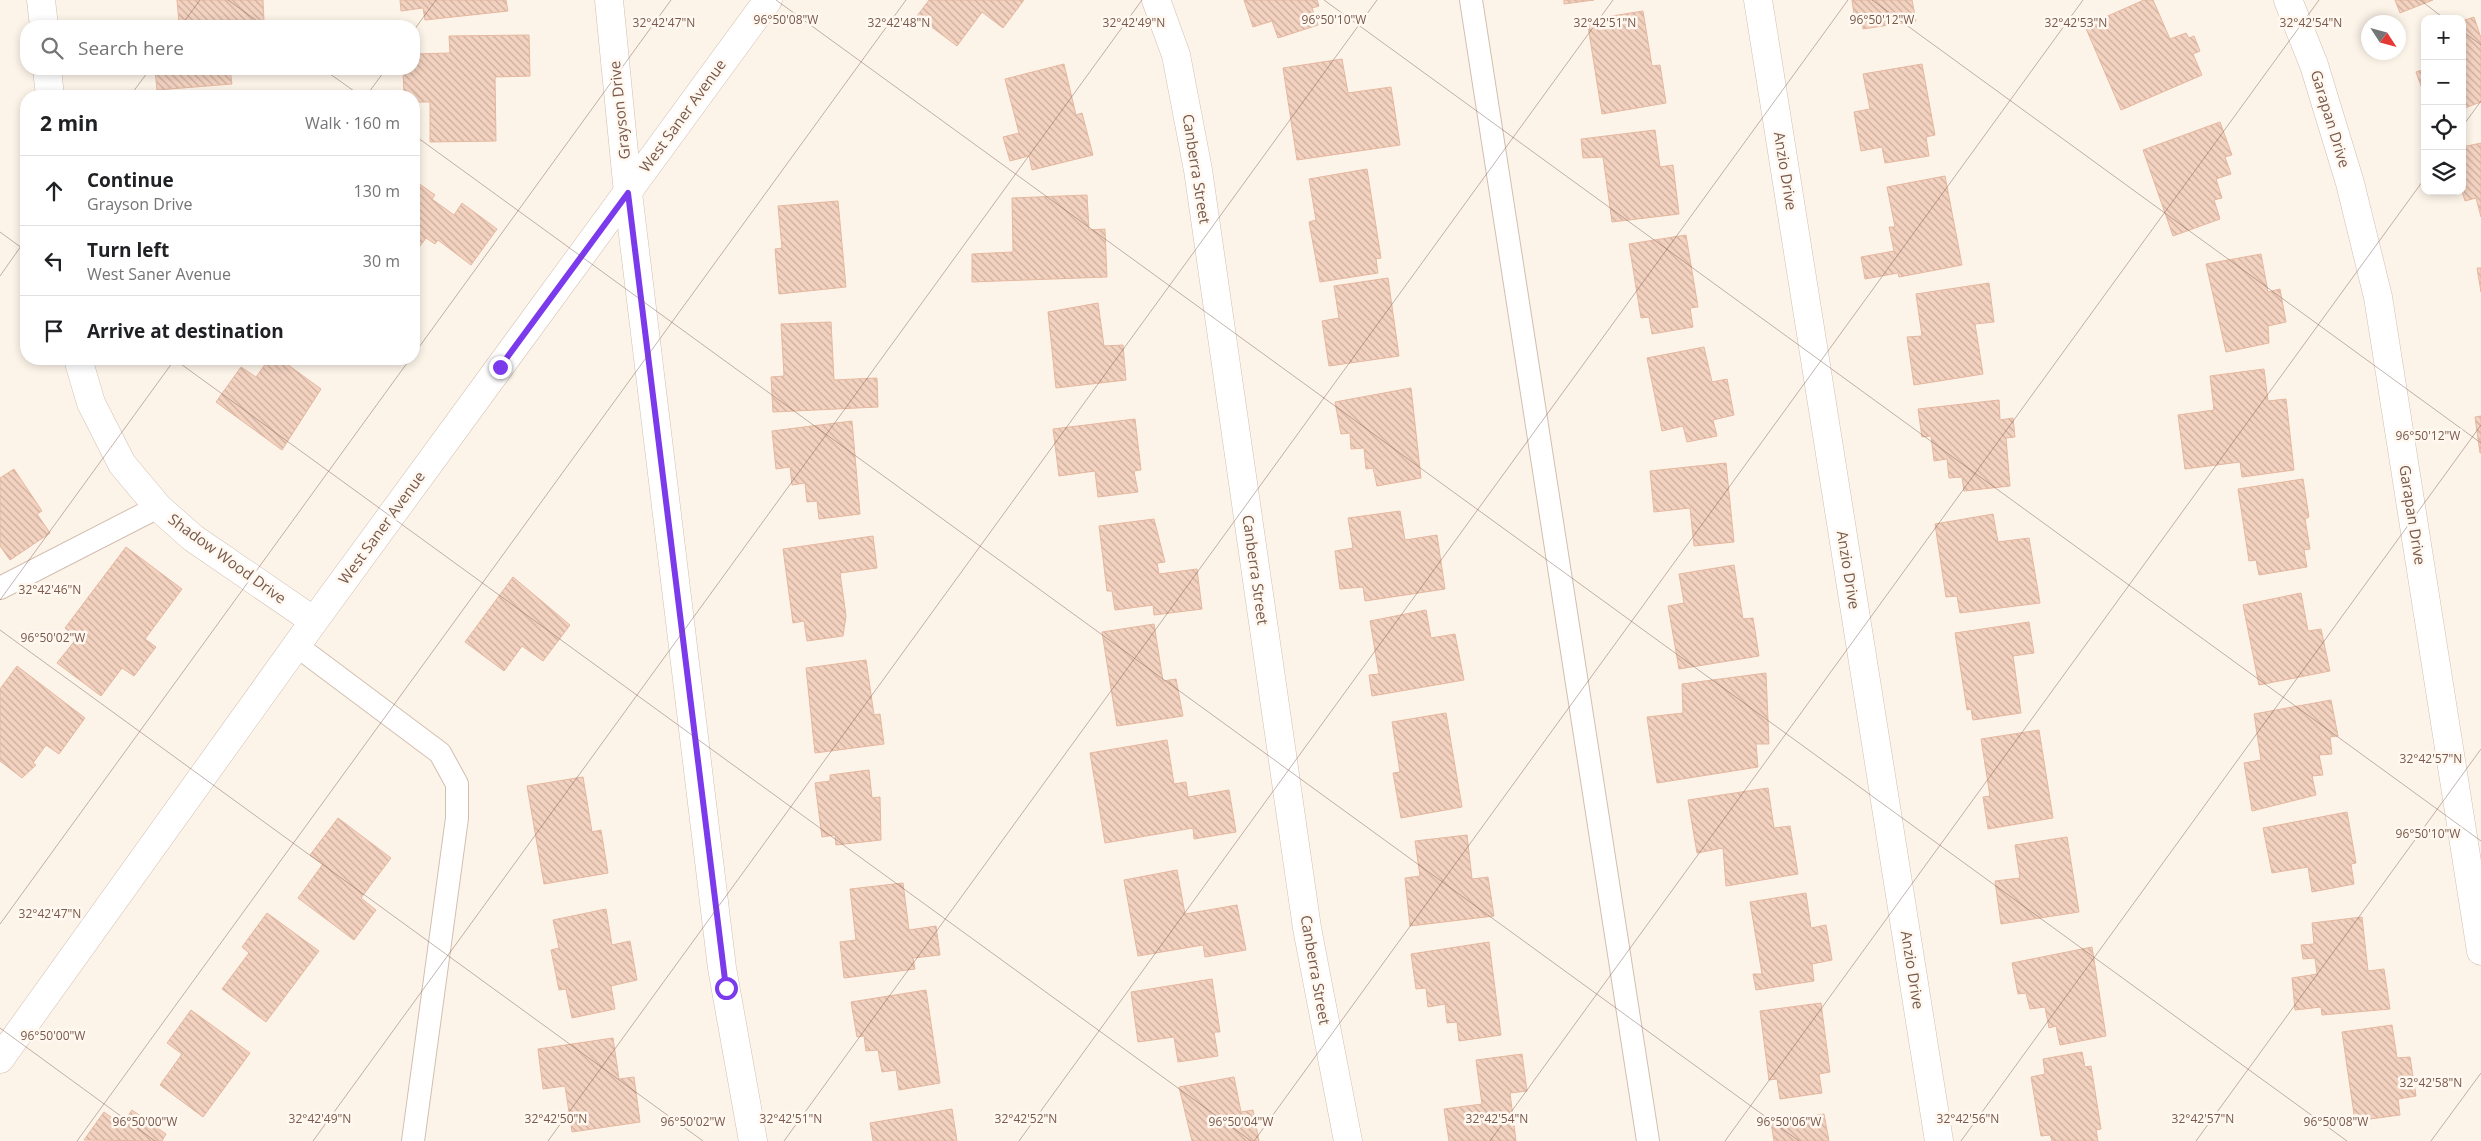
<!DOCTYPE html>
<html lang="en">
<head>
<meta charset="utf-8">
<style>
	:root { --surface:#fff; --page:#f6f6f6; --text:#202124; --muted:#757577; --line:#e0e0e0 }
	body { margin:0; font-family:"Open Sans",sans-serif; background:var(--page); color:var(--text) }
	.controls { position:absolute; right:15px; top:15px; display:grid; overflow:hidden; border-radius:10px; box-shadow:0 2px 8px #0003 }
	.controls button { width:45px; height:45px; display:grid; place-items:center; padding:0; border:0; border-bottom:1px solid var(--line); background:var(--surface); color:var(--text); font:25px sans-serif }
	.compass { position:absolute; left:2361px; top:15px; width:45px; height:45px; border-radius:50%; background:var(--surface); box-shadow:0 2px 8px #0003; rotate:126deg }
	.stop { position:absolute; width:15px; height:15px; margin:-11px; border:4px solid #7c3aed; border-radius:50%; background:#fff }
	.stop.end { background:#7c3aed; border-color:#fff; box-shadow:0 1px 5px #0008 }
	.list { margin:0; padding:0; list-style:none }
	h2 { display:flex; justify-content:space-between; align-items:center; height:65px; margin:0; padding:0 20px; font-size:21px }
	h2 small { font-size:16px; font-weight:400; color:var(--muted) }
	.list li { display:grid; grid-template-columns:32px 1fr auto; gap:15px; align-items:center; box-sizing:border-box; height:70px; padding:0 20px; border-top:1px solid var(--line) }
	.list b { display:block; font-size:19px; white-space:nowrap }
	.list p { margin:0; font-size:16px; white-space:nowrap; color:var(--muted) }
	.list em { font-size:16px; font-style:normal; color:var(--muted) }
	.icon { flex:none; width:28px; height:28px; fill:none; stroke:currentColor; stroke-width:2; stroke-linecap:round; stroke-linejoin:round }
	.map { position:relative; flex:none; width:2481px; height:1141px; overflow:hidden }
	.search { position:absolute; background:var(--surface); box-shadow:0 2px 8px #0003; left:20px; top:20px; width:400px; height:55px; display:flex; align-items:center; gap:12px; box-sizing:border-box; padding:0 18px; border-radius:20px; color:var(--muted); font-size:19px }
	.panel { position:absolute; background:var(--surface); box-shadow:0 2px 8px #0003; left:20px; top:90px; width:400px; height:275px; border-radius:20px }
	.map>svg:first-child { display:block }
</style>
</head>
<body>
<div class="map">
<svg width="2481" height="1141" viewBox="0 0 2481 1141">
	<defs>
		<pattern id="building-back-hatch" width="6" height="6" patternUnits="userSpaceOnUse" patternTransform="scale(1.25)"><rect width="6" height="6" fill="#f3d2c0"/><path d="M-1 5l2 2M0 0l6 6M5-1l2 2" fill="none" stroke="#caad9e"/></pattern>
	</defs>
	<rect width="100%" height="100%" fill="#fdf4e9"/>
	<g fill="url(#building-back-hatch)" stroke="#e6b8a0">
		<path d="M 177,0 L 263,0 L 264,21 L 226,20 L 226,26 L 169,26 L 169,23 L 179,23 Z"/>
		<path d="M 400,0 L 506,0 L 508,11 L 425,20 L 423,8 L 401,11 Z"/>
		<path d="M 929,0 L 1024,0 L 1003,28 L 982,12 L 957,46 L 917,16 Z"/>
		<path d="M 1244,0 L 1317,0 L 1319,6 L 1312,8 L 1318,25 L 1278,38 L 1272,21 L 1253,27 Z"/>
		<path d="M 1564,0 L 1594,0 L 1564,4 Z"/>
		<path d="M 1852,0 L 1912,0 L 1916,21 L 1863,29 L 1861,14 L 1854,15 Z"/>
		<path d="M 2144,0 L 2153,0 L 2170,39 L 2186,33 L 2189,38 L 2194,36 L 2200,51 L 2193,54 L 2202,75 L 2121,110 L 2085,26 Z"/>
		<path d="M 2395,0 L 2433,0 L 2400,13 Z"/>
		<path d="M 1643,11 L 1652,66 L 1660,65 L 1666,103 L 1602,114 L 1587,20 Z"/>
		<path d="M 2474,17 L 2481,38 L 2481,102 L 2462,109 L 2462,21 Z"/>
		<path d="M 529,35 L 530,76 L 495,77 L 496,141 L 430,142 L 430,102 L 414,102 L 414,96 L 404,96 L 403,69 L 414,69 L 414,54 L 450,53 L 449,36 Z"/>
		<path d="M 1342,59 L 1348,93 L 1391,87 L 1400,145 L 1297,160 L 1283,68 Z"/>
		<path d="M 1064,64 L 1076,115 L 1082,113 L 1093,155 L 1032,170 L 1029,156 L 1010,161 L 1003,137 L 1019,133 L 1005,79 Z"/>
		<path d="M 1922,64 L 1935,135 L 1926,137 L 1929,156 L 1885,163 L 1882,147 L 1861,151 L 1854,112 L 1870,109 L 1863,74 Z"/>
		<path d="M 155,69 L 230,69 L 232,84 L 157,90 Z"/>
		<path d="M 2425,69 L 2425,97 L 2416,72 Z"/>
		<path d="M 2220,122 L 2232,155 L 2225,157 L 2231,174 L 2216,179 L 2222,198 L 2214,200 L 2220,219 L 2173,236 L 2143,150 Z"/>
		<path d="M 1655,130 L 1660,167 L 1673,165 L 1679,214 L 1612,222 L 1603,157 L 1583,158 L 1581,139 Z"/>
		<path d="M 2481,143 L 2481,217 L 2476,198 L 2465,201 L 2462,191 L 2462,147 Z"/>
		<path d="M 1367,169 L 1381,258 L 1376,259 L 1378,273 L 1320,282 L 1309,222 L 1316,220 L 1309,179 Z"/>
		<path d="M 1945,176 L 1962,265 L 1899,277 L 1898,273 L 1865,279 L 1861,257 L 1894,251 L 1889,227 L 1895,227 L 1887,187 Z"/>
		<path d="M 414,180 L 435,195 L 432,199 L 454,215 L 462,203 L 497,229 L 471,265 L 438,240 L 435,244 L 426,238 L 414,254 Z"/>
		<path d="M 1087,195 L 1089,230 L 1105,229 L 1107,277 L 972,282 L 972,254 L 1013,252 L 1012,198 Z"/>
		<path d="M 838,201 L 846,287 L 779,294 L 775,249 L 782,248 L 778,206 Z"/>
		<path d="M 1686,235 L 1698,307 L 1690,308 L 1693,327 L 1652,334 L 1649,317 L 1641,318 L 1629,244 Z"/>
		<path d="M 2261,254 L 2268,292 L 2280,289 L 2286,322 L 2268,326 L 2269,343 L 2226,352 L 2206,264 Z"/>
		<path d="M 2477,268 L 2481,268 L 2481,292 Z"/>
		<path d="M 1388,278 L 1399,356 L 1329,366 L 1322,321 L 1339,318 L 1334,286 Z"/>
		<path d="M 1989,283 L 1994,322 L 1975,324 L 1983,374 L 1914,385 L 1907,337 L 1922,336 L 1916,294 Z"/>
		<path d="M 1098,303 L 1104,346 L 1123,345 L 1126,380 L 1056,388 L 1048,312 Z"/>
		<path d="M 831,322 L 834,380 L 877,378 L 878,407 L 773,412 L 771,377 L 784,376 L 781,324 Z"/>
		<path d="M 1704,347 L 1712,382 L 1727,379 L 1734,415 L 1713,420 L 1717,436 L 1687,442 L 1683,426 L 1662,431 L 1647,358 Z"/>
		<path d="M 269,359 L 280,359 L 321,389 L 282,450 L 216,402 L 241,367 L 256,377 Z"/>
		<path d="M 2264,369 L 2268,401 L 2286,399 L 2294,470 L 2242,477 L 2240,462 L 2185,469 L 2178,415 L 2214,410 L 2210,376 Z"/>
		<path d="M 1411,388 L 1421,478 L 1377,486 L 1373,468 L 1366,469 L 1364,448 L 1351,449 L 1350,433 L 1341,434 L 1335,402 Z"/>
		<path d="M 1999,400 L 2000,420 L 2013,418 L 2015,437 L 2006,438 L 2010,486 L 1964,491 L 1962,477 L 1949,478 L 1947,459 L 1934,461 L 1931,436 L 1922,437 L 1918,409 Z"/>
		<path d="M 2481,416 L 2481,453 L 2480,453 L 2475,417 Z"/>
		<path d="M 1135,419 L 1141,470 L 1134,471 L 1138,492 L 1098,497 L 1095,471 L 1059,476 L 1053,429 Z"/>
		<path d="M 852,421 L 860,514 L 819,519 L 817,501 L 807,502 L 805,483 L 792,485 L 790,467 L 776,469 L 772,431 Z"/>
		<path d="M 1726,463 L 1734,542 L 1694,546 L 1690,508 L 1654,512 L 1650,471 Z"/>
		<path d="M 14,469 L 42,511 L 37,514 L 50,533 L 10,560 L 0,546 L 0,478 Z"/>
		<path d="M 2303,479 L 2309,517 L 2305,519 L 2310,549 L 2304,550 L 2307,567 L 2259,575 L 2256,560 L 2249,561 L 2238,489 Z"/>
		<path d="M 1400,511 L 1405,540 L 1437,535 L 1445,589 L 1365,601 L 1363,587 L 1340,589 L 1335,551 L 1353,548 L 1348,518 Z"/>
		<path d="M 1993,514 L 1998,542 L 2029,538 L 2040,603 L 1960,613 L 1957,596 L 1946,597 L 1935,524 Z"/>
		<path d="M 1154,519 L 1165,562 L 1157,563 L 1159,574 L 1197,569 L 1202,609 L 1154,615 L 1153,605 L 1115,610 L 1112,591 L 1107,591 L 1099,526 Z"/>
		<path d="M 873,536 L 877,568 L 840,573 L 846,616 L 843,636 L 807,641 L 804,621 L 793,623 L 783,549 Z"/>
		<path d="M 126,547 L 182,589 L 145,639 L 156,647 L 134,676 L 122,668 L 101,696 L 57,663 L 77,638 L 65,628 Z"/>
		<path d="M 1734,565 L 1743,619 L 1753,618 L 1759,656 L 1679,669 L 1668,606 L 1684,603 L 1679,574 Z"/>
		<path d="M 513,577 L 570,625 L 543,661 L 522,646 L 504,671 L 465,642 Z"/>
		<path d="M 2301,593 L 2308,631 L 2321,629 L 2330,671 L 2259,685 L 2243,605 Z"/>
		<path d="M 1426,610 L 1431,638 L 1455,634 L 1464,680 L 1372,696 L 1369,675 L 1379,674 L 1370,621 Z"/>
		<path d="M 2029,622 L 2034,653 L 2013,656 L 2021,713 L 1973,720 L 1971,709 L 1967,710 L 1955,633 Z"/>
		<path d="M 1154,624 L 1163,681 L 1176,679 L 1183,716 L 1117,726 L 1102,632 Z"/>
		<path d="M 866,660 L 874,715 L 880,714 L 884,744 L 815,753 L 806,668 Z"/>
		<path d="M 17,666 L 85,718 L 59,754 L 46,745 L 33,763 L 36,765 L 22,778 L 0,761 L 0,689 Z"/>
		<path d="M 1766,673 L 1769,744 L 1756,744 L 1758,767 L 1657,783 L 1647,717 L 1683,713 L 1682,684 Z"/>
		<path d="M 2331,700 L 2338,736 L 2330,737 L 2332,754 L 2319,755 L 2323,775 L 2312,776 L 2316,795 L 2252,811 L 2244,763 L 2261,760 L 2254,714 Z"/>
		<path d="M 1446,713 L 1462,807 L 1401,818 L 1393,773 L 1400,772 L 1392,722 Z"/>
		<path d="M 2039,730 L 2053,818 L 1988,829 L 1983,797 L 1990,796 L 1981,739 Z"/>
		<path d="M 1167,740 L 1174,784 L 1186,782 L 1188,797 L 1229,790 L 1236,832 L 1194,839 L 1193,828 L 1105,843 L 1090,753 Z"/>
		<path d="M 869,770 L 872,798 L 880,797 L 881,840 L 836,845 L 835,835 L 822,837 L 815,783 L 830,781 L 830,775 Z"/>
		<path d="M 583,777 L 592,832 L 601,830 L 608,873 L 544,884 L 527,786 Z"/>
		<path d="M 1768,788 L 1774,828 L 1790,826 L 1798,874 L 1726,886 L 1723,848 L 1697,853 L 1688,800 Z"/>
		<path d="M 2347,812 L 2356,863 L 2351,864 L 2354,884 L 2312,892 L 2308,867 L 2272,873 L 2263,828 Z"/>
		<path d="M 338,818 L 391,858 L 361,898 L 376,910 L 354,940 L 298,898 L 323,864 L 310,855 Z"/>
		<path d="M 1467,835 L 1472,879 L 1488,877 L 1494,916 L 1410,926 L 1405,878 L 1420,876 L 1415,841 Z"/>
		<path d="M 2067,837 L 2079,912 L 2001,924 L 1995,881 L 2020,878 L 2015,845 Z"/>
		<path d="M 1177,870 L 1185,914 L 1237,905 L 1246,950 L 1205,957 L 1203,945 L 1138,956 L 1124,880 Z"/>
		<path d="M 903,883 L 909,930 L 936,926 L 940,955 L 913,958 L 915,969 L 844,978 L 840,942 L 856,940 L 850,889 Z"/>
		<path d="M 1806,893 L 1811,928 L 1826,925 L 1832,960 L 1812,964 L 1814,981 L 1756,990 L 1753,974 L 1762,974 L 1750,902 Z"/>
		<path d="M 606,909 L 612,945 L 630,941 L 637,980 L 611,986 L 615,1009 L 572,1018 L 566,989 L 559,990 L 551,950 L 559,948 L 553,920 Z"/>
		<path d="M 267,913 L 319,951 L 266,1022 L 222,989 L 249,953 L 242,947 Z"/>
		<path d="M 2362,917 L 2368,971 L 2384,969 L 2390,1009 L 2322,1015 L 2321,1007 L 2295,1010 L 2292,978 L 2317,974 L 2315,958 L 2303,959 L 2301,945 L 2314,944 L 2312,923 Z"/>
		<path d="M 1489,942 L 1501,1035 L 1459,1041 L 1457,1022 L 1447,1023 L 1445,1004 L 1428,1007 L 1426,988 L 1416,989 L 1411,954 Z"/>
		<path d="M 2092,947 L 2106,1036 L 2060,1045 L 2056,1026 L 2049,1028 L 2045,1007 L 2030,1009 L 2026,993 L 2018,994 L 2012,963 Z"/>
		<path d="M 1212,979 L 1220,1032 L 1214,1032 L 1218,1056 L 1178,1062 L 1174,1037 L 1138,1042 L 1131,992 Z"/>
		<path d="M 926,990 L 940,1083 L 899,1090 L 896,1070 L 882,1072 L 878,1050 L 866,1051 L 864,1036 L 857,1037 L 851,1002 Z"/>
		<path d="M 1821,1003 L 1830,1072 L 1819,1074 L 1822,1093 L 1780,1099 L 1777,1079 L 1769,1080 L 1760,1011 Z"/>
		<path d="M 191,1010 L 250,1053 L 203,1117 L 160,1085 L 182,1054 L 167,1043 Z"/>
		<path d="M 2392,1025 L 2397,1058 L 2410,1057 L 2416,1096 L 2398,1099 L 2400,1115 L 2355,1121 L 2342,1032 Z"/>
		<path d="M 613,1038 L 619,1079 L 634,1077 L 640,1122 L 572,1132 L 565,1086 L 543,1089 L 538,1049 Z"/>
		<path d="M 2082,1052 L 2085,1067 L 2091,1066 L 2101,1129 L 2096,1130 L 2098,1141 L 2052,1141 L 2050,1135 L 2041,1136 L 2031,1077 L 2045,1074 L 2043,1059 Z"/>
		<path d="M 1522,1054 L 1527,1091 L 1510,1093 L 1516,1141 L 1449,1141 L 1444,1109 L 1482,1104 L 1476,1060 Z"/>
		<path d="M 1234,1077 L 1241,1112 L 1253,1110 L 1259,1141 L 1192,1141 L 1179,1087 Z"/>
		<path d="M 952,1109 L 957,1141 L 873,1141 L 870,1123 Z"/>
		<path d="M 132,1110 L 166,1134 L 162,1141 L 84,1140 L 104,1112 L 122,1125 Z"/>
		<path d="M 1824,1114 L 1829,1141 L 1774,1141 L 1771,1123 Z"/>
	</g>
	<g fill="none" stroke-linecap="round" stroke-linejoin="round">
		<defs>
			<g id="service">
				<path d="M 1471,0 L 1648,1141"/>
				<path d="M 0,588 L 158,507"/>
				<path d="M 297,646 L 440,753 L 457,784 L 457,818 L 413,1141"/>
			</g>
			<g id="minor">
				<path d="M 41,0 L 44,26"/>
				<path d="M 609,0 L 628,193 L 722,968 L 753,1141"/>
				<path d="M 1156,0 L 1176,55 L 1198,170 L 1307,928 L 1348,1141"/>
				<path d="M 1758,0 L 1939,1141"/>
				<path d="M 47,69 L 50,96"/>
				<path d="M 78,359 L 91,403 L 122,464 L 158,507 L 193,538 L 314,621"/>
			</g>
			<g id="tertiary">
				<path d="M 2288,0 L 2314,65 L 2350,183 L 2378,297 L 2481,951"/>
				<path d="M 0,1059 L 314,621 L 768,0"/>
			</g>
		</defs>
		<use href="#service" stroke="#d2beb0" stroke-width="24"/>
		<use href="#minor" stroke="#d2beb0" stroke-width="29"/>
		<use href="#tertiary" stroke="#d2beb0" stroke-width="29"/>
		<use href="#service" stroke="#fff" stroke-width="22"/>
		<use href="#minor" stroke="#fff" stroke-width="28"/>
		<use href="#tertiary" stroke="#fff" stroke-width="28"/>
	</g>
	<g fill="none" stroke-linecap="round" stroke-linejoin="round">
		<path stroke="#7c3aed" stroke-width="6" d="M 500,367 L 628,193 L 726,988"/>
	</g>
	<path fill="none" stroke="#78594b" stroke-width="1" stroke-opacity="0.45" d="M 228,0 L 264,26M 776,0 L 2347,1141M 1324,0 L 2481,841M 1872,0 L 2481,443M 2420,0 L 2445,19M 181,26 L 200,0M 414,30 L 436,0M 2462,31 L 2481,45M 323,69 L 361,96M 130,96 L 150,69M 366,96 L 386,69M 2462,127 L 2481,101M 414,135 L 1799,1141M 0,232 L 26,251M 0,276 L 26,239M 414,354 L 671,0M 174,359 L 1251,1141M 0,600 L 175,359M 0,630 L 703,1141M 0,924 L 410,359M 0,1028 L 155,1141M 77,1141 L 906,0M 313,1141 L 1142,0M 548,1141 L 1377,0M 784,1141 L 1613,0M 1019,1141 L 1848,0M 1254,1141 L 2083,0M 1490,1141 L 2319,0M 1725,1141 L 2425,178M 1961,1141 L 2481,425M 2196,1141 L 2481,749M 2431,1141 L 2481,1073"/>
	<g text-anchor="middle" stroke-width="5" stroke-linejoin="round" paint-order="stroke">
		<g font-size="15" fill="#78594b" stroke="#fff8f0">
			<text transform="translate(620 110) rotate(-96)" y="5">Grayson Drive</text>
			<text transform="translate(683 116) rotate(-54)" y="5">West Saner Avenue</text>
			<text transform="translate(2330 119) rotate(73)" y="5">Garapan Drive</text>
			<text transform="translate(1196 169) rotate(81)" y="5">Canberra Street</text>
			<text transform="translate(1785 171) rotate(81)" y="5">Anzio Drive</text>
			<text transform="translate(2412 515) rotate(81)" y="5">Garapan Drive</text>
			<text transform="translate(382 528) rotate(-54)" y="5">West Saner Avenue</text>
			<text transform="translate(227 559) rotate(36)" y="5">Shadow Wood Drive</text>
			<text transform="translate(1255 570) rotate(82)" y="5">Canberra Street</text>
			<text transform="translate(1848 570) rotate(81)" y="5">Anzio Drive</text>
			<text transform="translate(1315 970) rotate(80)" y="5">Canberra Street</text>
			<text transform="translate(1912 970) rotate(81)" y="5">Anzio Drive</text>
		</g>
	</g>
	<g font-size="12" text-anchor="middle" fill="#78594b" stroke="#fff8f0" stroke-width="5" stroke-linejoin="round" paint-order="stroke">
		<text x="1882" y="24">96°50'12"W</text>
		<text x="786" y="24">96°50'08"W</text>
		<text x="1334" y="24">96°50'10"W</text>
		<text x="664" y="27">32°42'47"N</text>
		<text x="1134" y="27">32°42'49"N</text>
		<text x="1605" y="27">32°42'51"N</text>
		<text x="2076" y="27">32°42'53"N</text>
		<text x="2311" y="27">32°42'54"N</text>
		<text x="899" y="27">32°42'48"N</text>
		<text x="2428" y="440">96°50'12"W</text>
		<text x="50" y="594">32°42'46"N</text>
		<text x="53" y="642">96°50'02"W</text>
		<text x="2431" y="763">32°42'57"N</text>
		<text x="2428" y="838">96°50'10"W</text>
		<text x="50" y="918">32°42'47"N</text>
		<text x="53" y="1040">96°50'00"W</text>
		<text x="2431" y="1087">32°42'58"N</text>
		<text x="320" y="1123">32°42'49"N</text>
		<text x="556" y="1123">32°42'50"N</text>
		<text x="791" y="1123">32°42'51"N</text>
		<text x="1026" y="1123">32°42'52"N</text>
		<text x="1497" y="1123">32°42'54"N</text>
		<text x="1968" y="1123">32°42'56"N</text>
		<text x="2203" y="1123">32°42'57"N</text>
		<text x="145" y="1126">96°50'00"W</text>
		<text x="693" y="1126">96°50'02"W</text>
		<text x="1241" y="1126">96°50'04"W</text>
		<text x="1789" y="1126">96°50'06"W</text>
		<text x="2336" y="1126">96°50'08"W</text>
	</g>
</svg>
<div class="controls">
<button>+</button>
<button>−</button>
<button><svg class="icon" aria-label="locate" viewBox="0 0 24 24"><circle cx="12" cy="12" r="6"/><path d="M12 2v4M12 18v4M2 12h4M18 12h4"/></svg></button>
<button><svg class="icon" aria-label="layers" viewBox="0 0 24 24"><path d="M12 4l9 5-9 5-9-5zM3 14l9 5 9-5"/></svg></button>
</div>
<svg class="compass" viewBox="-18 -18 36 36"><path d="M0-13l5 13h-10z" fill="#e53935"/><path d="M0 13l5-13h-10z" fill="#757577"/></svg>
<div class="stop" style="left:726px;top:988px"></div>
<div class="stop end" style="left:500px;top:367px"></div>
<div class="search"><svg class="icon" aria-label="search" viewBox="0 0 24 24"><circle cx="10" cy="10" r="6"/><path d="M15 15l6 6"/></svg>Search here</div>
<section class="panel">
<h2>2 min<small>Walk · 160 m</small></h2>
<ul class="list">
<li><svg class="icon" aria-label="ahead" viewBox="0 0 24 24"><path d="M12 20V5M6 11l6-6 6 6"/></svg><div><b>Continue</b><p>Grayson Drive</p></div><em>130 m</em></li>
<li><svg class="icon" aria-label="left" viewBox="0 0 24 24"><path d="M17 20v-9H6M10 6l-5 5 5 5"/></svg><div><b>Turn left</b><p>West Saner Avenue</p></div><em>30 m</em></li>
<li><svg class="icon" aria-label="arrive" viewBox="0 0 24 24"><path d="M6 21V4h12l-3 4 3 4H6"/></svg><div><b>Arrive at destination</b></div></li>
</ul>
</section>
</div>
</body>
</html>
